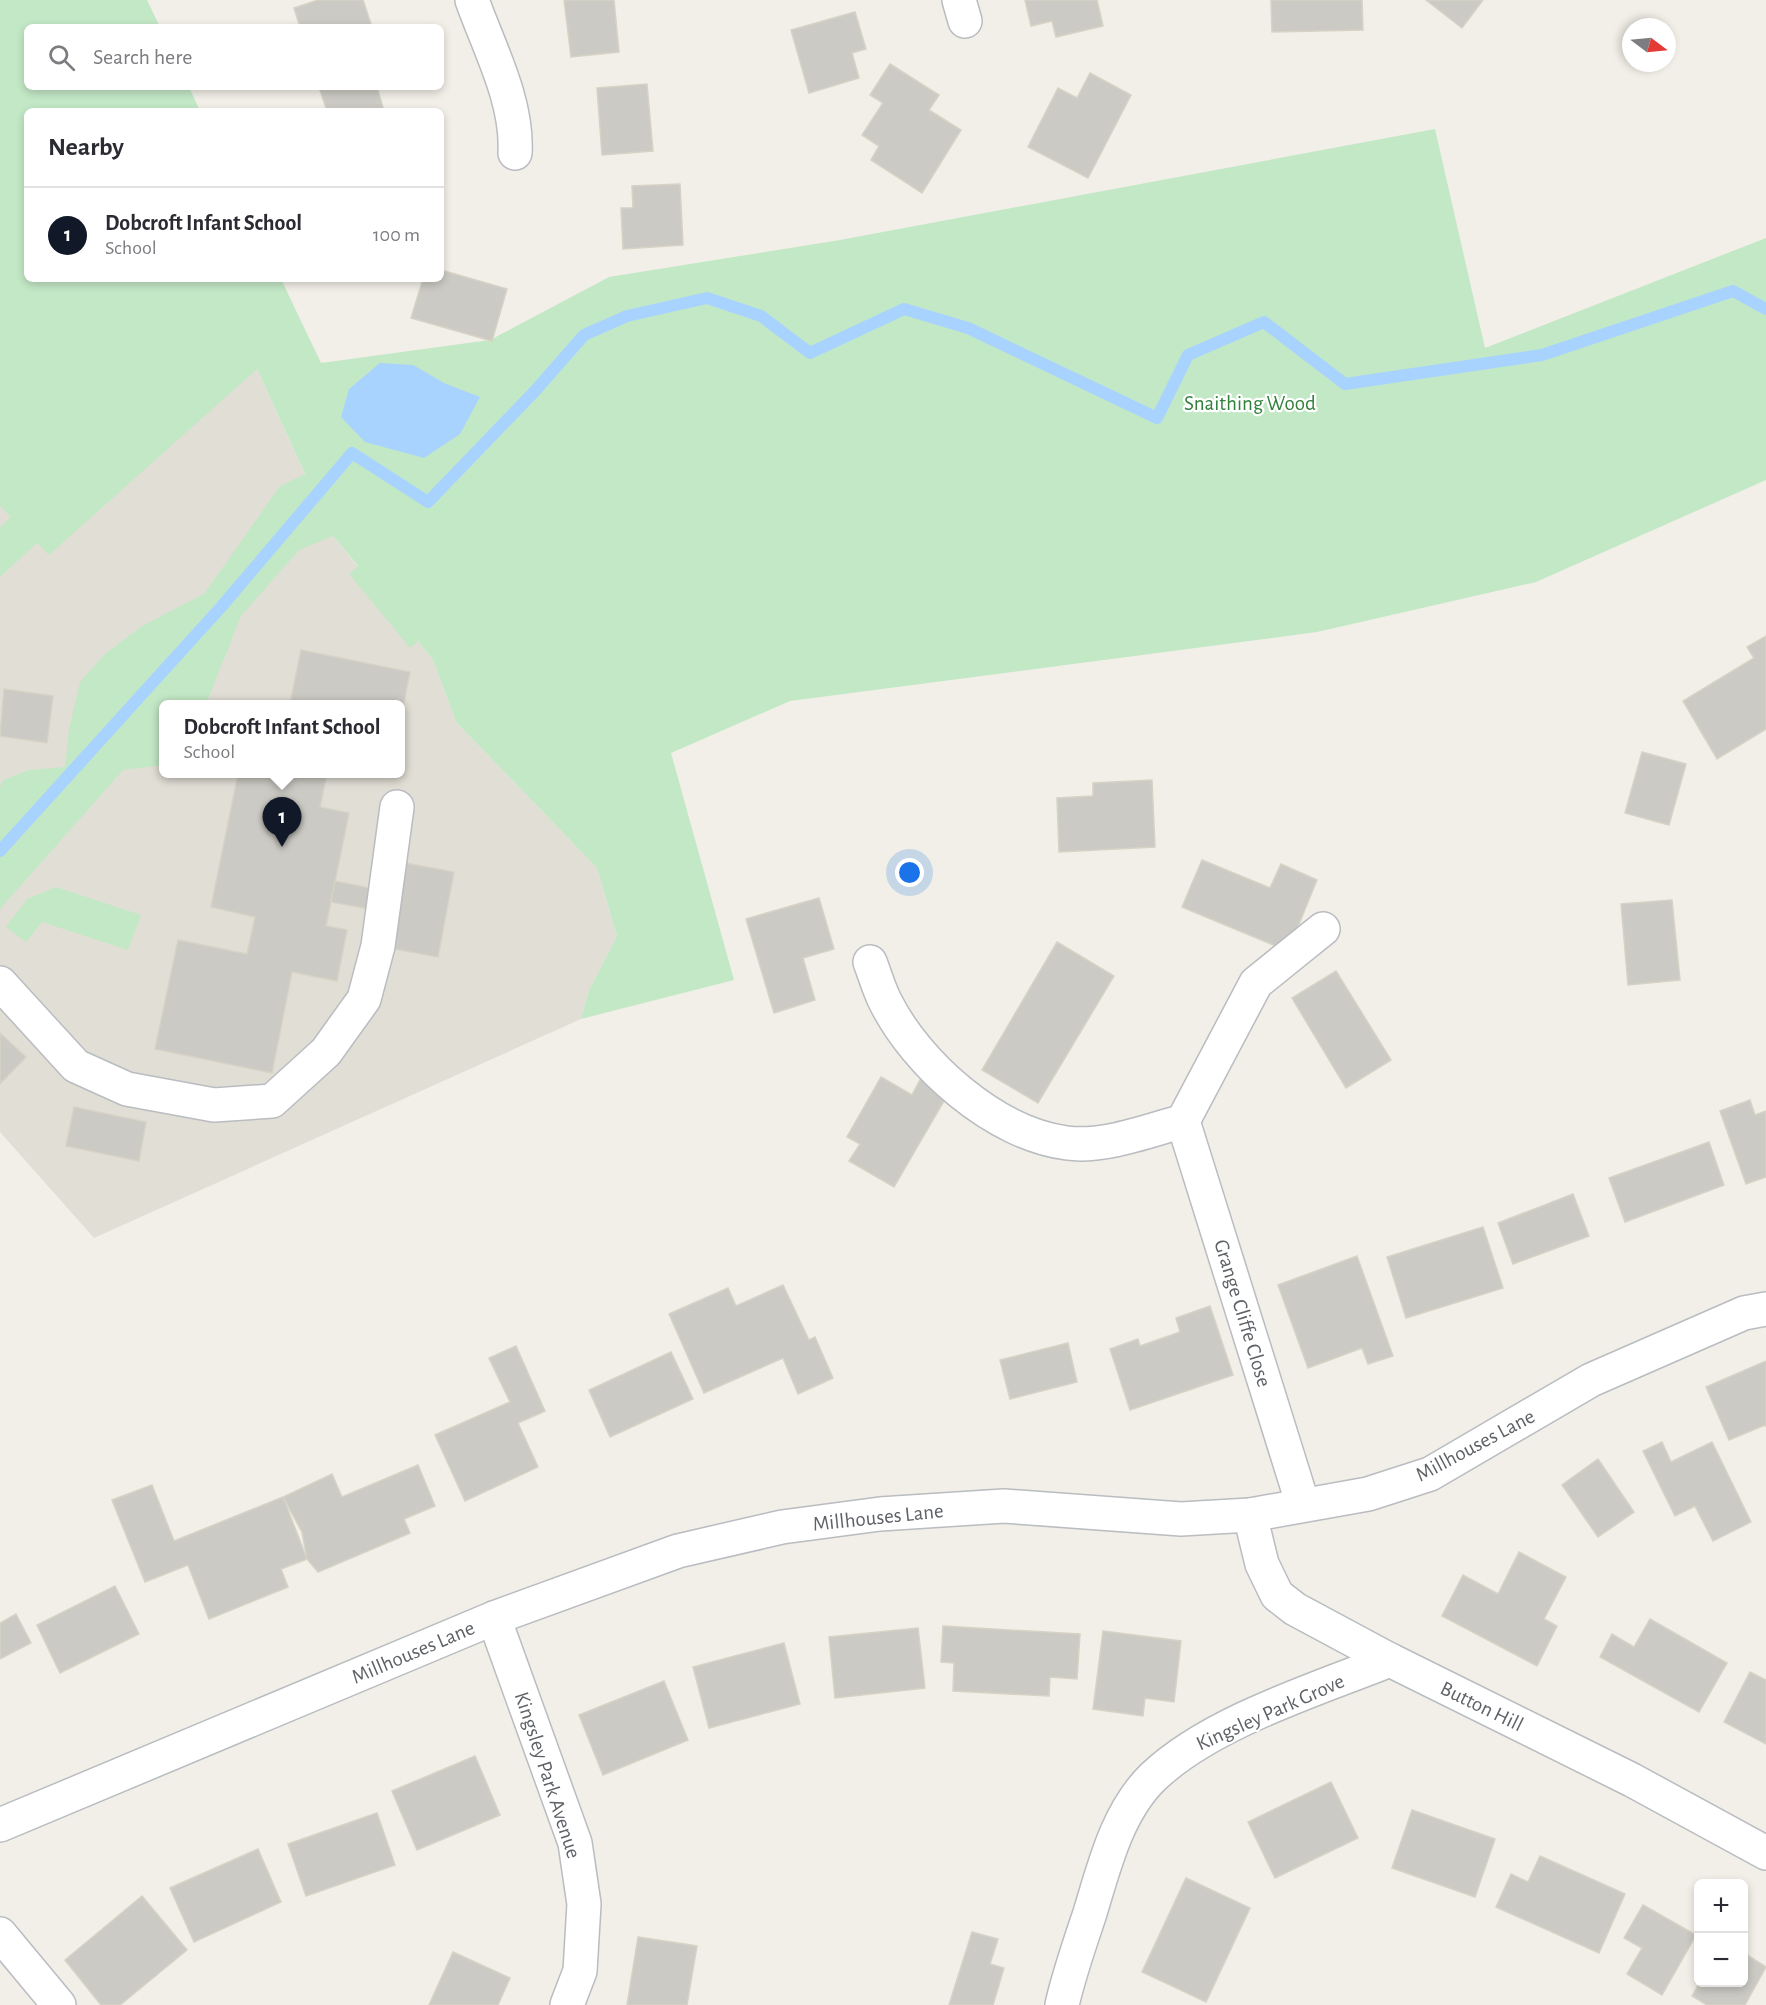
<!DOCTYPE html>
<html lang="en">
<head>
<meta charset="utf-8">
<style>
	:root { --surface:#fff; --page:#f7f7f7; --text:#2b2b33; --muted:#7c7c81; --line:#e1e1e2; --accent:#111827 }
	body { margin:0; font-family:"Alegreya Sans",sans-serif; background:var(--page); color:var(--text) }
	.controls { position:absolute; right:18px; bottom:18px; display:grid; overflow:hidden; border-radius:9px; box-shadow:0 3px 9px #0003 }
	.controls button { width:54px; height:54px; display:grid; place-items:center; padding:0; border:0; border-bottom:2px solid var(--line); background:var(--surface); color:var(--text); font:30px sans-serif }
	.compass { position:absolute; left:1622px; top:18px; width:54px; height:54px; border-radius:50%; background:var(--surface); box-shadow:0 3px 9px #0003; rotate:106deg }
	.you { position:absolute; left:910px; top:873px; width:21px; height:21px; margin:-15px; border:4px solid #fff; border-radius:50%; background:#1a73e8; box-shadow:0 0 0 9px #1a73e833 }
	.badge { display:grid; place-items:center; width:39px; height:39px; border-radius:50%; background:var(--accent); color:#fff; font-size:20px; font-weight:700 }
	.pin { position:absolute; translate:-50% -50px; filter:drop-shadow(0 2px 3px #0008) }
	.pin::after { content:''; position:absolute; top:32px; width:21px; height:18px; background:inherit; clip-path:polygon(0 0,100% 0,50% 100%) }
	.popup { position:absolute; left:159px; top:700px; width:246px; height:78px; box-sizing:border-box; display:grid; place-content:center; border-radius:9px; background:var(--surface); filter:drop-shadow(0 2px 4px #0005); font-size:20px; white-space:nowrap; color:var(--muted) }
	.popup b { font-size:22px; color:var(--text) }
	.popup::after { content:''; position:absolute; left:50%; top:100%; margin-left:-12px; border:12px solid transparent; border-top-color:var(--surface) }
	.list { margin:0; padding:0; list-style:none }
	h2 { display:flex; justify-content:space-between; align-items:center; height:78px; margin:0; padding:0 24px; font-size:26px }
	h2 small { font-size:20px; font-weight:400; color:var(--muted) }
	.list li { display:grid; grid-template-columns:39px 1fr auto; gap:18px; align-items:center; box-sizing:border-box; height:96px; padding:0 24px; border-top:2px solid var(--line) }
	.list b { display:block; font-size:22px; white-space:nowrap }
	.list p { margin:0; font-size:20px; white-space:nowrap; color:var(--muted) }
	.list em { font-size:20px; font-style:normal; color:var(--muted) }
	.icon { flex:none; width:33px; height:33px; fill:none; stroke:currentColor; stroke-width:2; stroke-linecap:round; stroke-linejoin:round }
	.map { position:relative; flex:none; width:1766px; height:2005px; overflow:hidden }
	.search { position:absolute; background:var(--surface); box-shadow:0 3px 9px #0003; left:24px; top:24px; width:420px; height:66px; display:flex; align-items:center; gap:15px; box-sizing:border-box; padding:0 21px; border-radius:9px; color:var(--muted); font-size:22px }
	.panel { position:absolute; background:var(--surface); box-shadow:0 3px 9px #0003; left:24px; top:108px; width:420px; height:174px; border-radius:9px }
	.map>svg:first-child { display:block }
</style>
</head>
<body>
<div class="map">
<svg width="1766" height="2005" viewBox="0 0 1766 2005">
	<rect width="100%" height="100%" fill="#f1efe7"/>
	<path fill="#e1ded5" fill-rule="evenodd" d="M 0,0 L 27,27 L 27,279 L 216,279 L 333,536 L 433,660 L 456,722 L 597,868 L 617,936 L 589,990 L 581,1019 L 94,1238 L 0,1132 ZM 164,704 L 400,704 L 400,774 L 164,774 Z"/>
	<g fill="#c3e8c6">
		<path d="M 0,0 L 147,0 L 160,27 L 27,27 L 27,87 L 189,87 L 200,111 L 27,111 L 27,279 L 281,279 L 321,363 L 490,340 L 609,277 L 840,240 L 1435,129 L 1485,348 L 1766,238 L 1766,480 L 1536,582 L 1317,632 L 790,701 L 671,753 L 734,980 L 581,1019 L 589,990 L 617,936 L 597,868 L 456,722 L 433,660 L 418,641 L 410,648 L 349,574 L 358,566 L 333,536 L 299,550 L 241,616 L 206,704 L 164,704 L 163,765 L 123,770 L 0,909 L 0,787 L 3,780 L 29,770 L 65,767 L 69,729 L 80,682 L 105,654 L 142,626 L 204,594 L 280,486 L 305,474 L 257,369 L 49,555 L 37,543 L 0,577 L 0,527 L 11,517 L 0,506 Z"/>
		<path d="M 56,887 L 141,915 L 128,950 L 42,922 L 26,942 L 6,927 L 27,899 Z"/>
	</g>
	<path fill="#a8d3ff" d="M 380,363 L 413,365 L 444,383 L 480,397 L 460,434 L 424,458 L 365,442 L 341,417 L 349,389 Z"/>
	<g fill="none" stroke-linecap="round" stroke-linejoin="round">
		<path stroke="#a8d3ff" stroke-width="12" d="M 0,851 L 222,606 L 352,453 L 428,502 L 535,391 L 584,335 L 627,316 L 707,298 L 761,316 L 810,353 L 904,309 L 968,328 L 1157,418 L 1188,355 L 1264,322 L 1345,384 L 1542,355 L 1733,291 L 1766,309"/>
	</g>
	<g fill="#cccac4" stroke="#d6d2c5" stroke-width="1.5">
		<path d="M 318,0 L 363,0 L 372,27 L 300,27 L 294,8 Z"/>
		<path d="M 564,0 L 614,0 L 619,52 L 571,57 Z"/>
		<path d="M 1025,0 L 1097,0 L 1103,26 L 1056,37 L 1052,21 L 1031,26 Z"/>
		<path d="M 1271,0 L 1362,0 L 1363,30 L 1272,32 Z"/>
		<path d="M 1426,0 L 1483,0 L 1462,28 Z"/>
		<path d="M 855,12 L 866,49 L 852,53 L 859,78 L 809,93 L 791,30 Z"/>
		<path d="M 890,64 L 939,95 L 929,110 L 961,130 L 922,193 L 871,160 L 879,146 L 862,135 L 883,103 L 870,95 Z"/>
		<path d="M 1090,73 L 1131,95 L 1088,178 L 1028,147 L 1058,88 L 1077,98 Z"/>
		<path d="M 647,84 L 653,151 L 602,155 L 597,88 Z"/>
		<path d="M 319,87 L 377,87 L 384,111 L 327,111 Z"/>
		<path d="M 680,184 L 683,245 L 623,249 L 621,208 L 633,208 L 632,186 Z"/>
		<path d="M 441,270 L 507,289 L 492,341 L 411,318 L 423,279 L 441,279 Z"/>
		<path d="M 1766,636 L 1766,729 L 1717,759 L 1683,701 L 1754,658 L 1747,647 Z"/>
		<path d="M 301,650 L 410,672 L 400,722 L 400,704 L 290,704 Z"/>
		<path d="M 4,689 L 53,696 L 47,743 L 0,736 Z"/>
		<path d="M 1642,752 L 1686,764 L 1669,825 L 1625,813 Z"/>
		<path d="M 238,774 L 327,774 L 320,807 L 349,813 L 326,926 L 347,930 L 337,981 L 292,972 L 272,1073 L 155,1049 L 178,940 L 247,954 L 255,917 L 211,907 Z"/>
		<path d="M 1152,780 L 1155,847 L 1059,852 L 1057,798 L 1093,796 L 1093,783 Z"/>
		<path d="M 1202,860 L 1270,888 L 1281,864 L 1317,880 L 1288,951 L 1182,907 Z"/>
		<path d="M 400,862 L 454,872 L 438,957 L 383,947 Z"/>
		<path d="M 335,881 L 394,893 L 390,913 L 331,902 Z"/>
		<path d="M 819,898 L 834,949 L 803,958 L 815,1000 L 774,1013 L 746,919 Z"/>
		<path d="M 1672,900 L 1680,980 L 1628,985 L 1621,904 Z"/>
		<path d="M 1057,942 L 1114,976 L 1038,1103 L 982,1070 Z"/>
		<path d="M 1336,971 L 1391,1060 L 1346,1088 L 1292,998 Z"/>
		<path d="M 0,1033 L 26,1057 L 0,1084 Z"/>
		<path d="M 881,1077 L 912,1095 L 921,1078 L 948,1094 L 894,1187 L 849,1161 L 860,1144 L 847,1137 Z"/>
		<path d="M 1750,1100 L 1755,1115 L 1766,1111 L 1766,1177 L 1746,1184 L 1720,1111 Z"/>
		<path d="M 74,1107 L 146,1122 L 139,1161 L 66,1146 Z"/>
		<path d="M 1709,1142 L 1724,1185 L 1625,1222 L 1609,1178 Z"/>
		<path d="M 1573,1194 L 1589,1236 L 1513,1264 L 1498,1223 Z"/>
		<path d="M 1483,1227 L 1503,1288 L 1406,1318 L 1387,1257 Z"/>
		<path d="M 1357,1256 L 1393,1356 L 1368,1364 L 1362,1348 L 1308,1368 L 1278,1285 Z"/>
		<path d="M 783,1285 L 809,1340 L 815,1337 L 833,1378 L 798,1394 L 783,1358 L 704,1393 L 669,1314 L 728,1288 L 736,1306 Z"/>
		<path d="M 1210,1306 L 1233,1375 L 1130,1410 L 1110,1349 L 1138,1339 L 1140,1346 L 1180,1332 L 1176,1318 Z"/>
		<path d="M 1068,1343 L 1077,1382 L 1010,1399 L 1000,1360 Z"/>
		<path d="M 516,1346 L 545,1411 L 518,1423 L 538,1467 L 465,1501 L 435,1435 L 510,1402 L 489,1358 Z"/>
		<path d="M 671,1352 L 693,1399 L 610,1437 L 589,1390 Z"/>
		<path d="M 1766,1361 L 1766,1427 L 1765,1425 L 1729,1440 L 1706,1387 Z"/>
		<path d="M 1662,1442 L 1671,1462 L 1712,1442 L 1751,1522 L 1713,1541 L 1695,1506 L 1675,1516 L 1643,1451 Z"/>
		<path d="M 1598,1459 L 1634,1512 L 1598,1537 L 1562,1485 Z"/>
		<path d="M 418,1465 L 435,1506 L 404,1519 L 410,1533 L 318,1572 L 307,1559 L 302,1532 L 283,1497 L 332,1474 L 342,1497 Z"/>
		<path d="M 152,1485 L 174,1541 L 283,1497 L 307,1559 L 281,1569 L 288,1587 L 209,1619 L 188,1565 L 145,1582 L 112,1500 Z"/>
		<path d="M 1519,1552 L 1566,1577 L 1544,1619 L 1557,1626 L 1537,1666 L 1442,1616 L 1463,1575 L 1498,1594 Z"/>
		<path d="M 115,1586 L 139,1634 L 60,1673 L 37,1625 Z"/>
		<path d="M 16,1614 L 31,1643 L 0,1659 L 0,1623 Z"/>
		<path d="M 1650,1619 L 1727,1663 L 1699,1712 L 1600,1657 L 1612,1634 L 1634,1647 Z"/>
		<path d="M 943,1626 L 1080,1634 L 1077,1679 L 1050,1677 L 1049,1696 L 953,1691 L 954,1663 L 941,1662 Z"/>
		<path d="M 918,1628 L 925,1688 L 835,1698 L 829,1637 Z"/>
		<path d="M 1103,1631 L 1181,1641 L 1174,1702 L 1145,1698 L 1143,1716 L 1093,1709 Z"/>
		<path d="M 784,1643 L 800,1704 L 709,1728 L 693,1667 Z"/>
		<path d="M 1750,1672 L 1766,1680 L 1766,1744 L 1724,1722 Z"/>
		<path d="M 664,1681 L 688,1740 L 603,1775 L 579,1715 Z"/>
		<path d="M 475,1756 L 500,1815 L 417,1850 L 392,1791 Z"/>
		<path d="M 1331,1782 L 1358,1838 L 1275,1878 L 1248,1822 Z"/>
		<path d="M 1412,1810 L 1495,1839 L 1475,1897 L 1392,1868 Z"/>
		<path d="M 377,1813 L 395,1865 L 306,1896 L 288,1844 Z"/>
		<path d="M 258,1849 L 281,1902 L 194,1942 L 170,1888 Z"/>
		<path d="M 1540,1856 L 1625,1894 L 1599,1953 L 1496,1907 L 1511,1874 L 1528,1882 Z"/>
		<path d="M 1186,1878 L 1250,1908 L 1206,2002 L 1142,1972 Z"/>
		<path d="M 142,1896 L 187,1950 L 120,2005 L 101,2005 L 65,1960 Z"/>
		<path d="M 1643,1905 L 1696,1935 L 1662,1995 L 1627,1974 L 1642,1948 L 1624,1938 Z"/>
		<path d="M 972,1932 L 998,1939 L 990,1964 L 1004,1968 L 993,2005 L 949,2005 Z"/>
		<path d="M 638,1937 L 697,1946 L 687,2005 L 627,2005 Z"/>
		<path d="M 453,1952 L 510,1978 L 498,2005 L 429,2005 Z"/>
		<path d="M 1744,1953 L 1766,1967 L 1745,2005 L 1707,2005 L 1692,1996 L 1700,1982 L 1744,1982 Z"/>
	</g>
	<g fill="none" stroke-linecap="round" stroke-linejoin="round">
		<defs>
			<g id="minor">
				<path d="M 472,0 C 489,48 518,101 515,153"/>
				<path d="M 959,0 L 965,21"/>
				<path d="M 870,962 C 875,975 879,989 885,1001 C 916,1064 995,1134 1067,1143 C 1102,1148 1149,1131 1183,1121 L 1256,983 L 1323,929"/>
				<path d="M 0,983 L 76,1066 L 127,1089 L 214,1105 L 272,1101 L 326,1052 L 364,999 L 378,946 L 397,807"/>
				<path d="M 1183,1121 L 1303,1505"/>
				<path d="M 1250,1515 L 1262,1564 L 1277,1595 L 1295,1609 L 1390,1660 L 1632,1780 L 1766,1853"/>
				<path d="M 494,1618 L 575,1843 L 584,1904 L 580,1971 L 567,2005"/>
				<path d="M 0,1825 L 494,1618 L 678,1551 L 782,1527 L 880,1514 L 1004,1506 L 1181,1519 L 1250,1515 L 1368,1494 L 1430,1474 L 1591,1380 L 1744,1313 L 1766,1309"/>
				<path d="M 0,1934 L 59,2005"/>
				<path d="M 1062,2005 C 1069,1974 1080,1943 1090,1913 C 1104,1867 1117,1812 1153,1777 C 1211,1722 1315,1690 1390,1660"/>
			</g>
		</defs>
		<use href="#minor" stroke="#b9bcc0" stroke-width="36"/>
		<use href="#minor" stroke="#fff" stroke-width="33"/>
	</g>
	<g text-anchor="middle" stroke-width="4.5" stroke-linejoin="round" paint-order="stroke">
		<g font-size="21" fill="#32823c" stroke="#fff">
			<text x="1250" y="410">Snaithing Wood</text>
		</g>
		<g font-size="21" fill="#5e6267" stroke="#fff">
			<text transform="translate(1243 1313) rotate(73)" y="7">Grange Cliffe Close</text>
			<text transform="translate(1475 1445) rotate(-28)" y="7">Millhouses Lane</text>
			<text transform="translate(878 1517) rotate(-6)" y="7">Millhouses Lane</text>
			<text transform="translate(413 1652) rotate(-23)" y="7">Millhouses Lane</text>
			<text transform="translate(1482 1706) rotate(26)" y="7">Button Hill</text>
			<text transform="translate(1270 1712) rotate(-24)" y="7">Kingsley Park Grove</text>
			<text transform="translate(548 1775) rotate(72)" y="7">Kingsley Park Avenue</text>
		</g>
	</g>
</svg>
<div class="controls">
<button>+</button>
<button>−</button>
</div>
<svg class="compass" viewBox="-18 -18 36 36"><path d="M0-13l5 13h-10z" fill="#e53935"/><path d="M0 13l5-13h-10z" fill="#7c7c81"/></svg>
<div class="you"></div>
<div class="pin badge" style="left:282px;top:847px">1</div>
<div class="popup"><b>Dobcroft Infant School</b>School</div>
<div class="search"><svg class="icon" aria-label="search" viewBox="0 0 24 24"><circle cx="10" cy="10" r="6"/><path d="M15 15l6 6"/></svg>Search here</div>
<section class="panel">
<h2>Nearby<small></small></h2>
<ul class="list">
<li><span class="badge">1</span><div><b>Dobcroft Infant School</b><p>School</p></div><em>100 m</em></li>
</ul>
</section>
</div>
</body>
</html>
